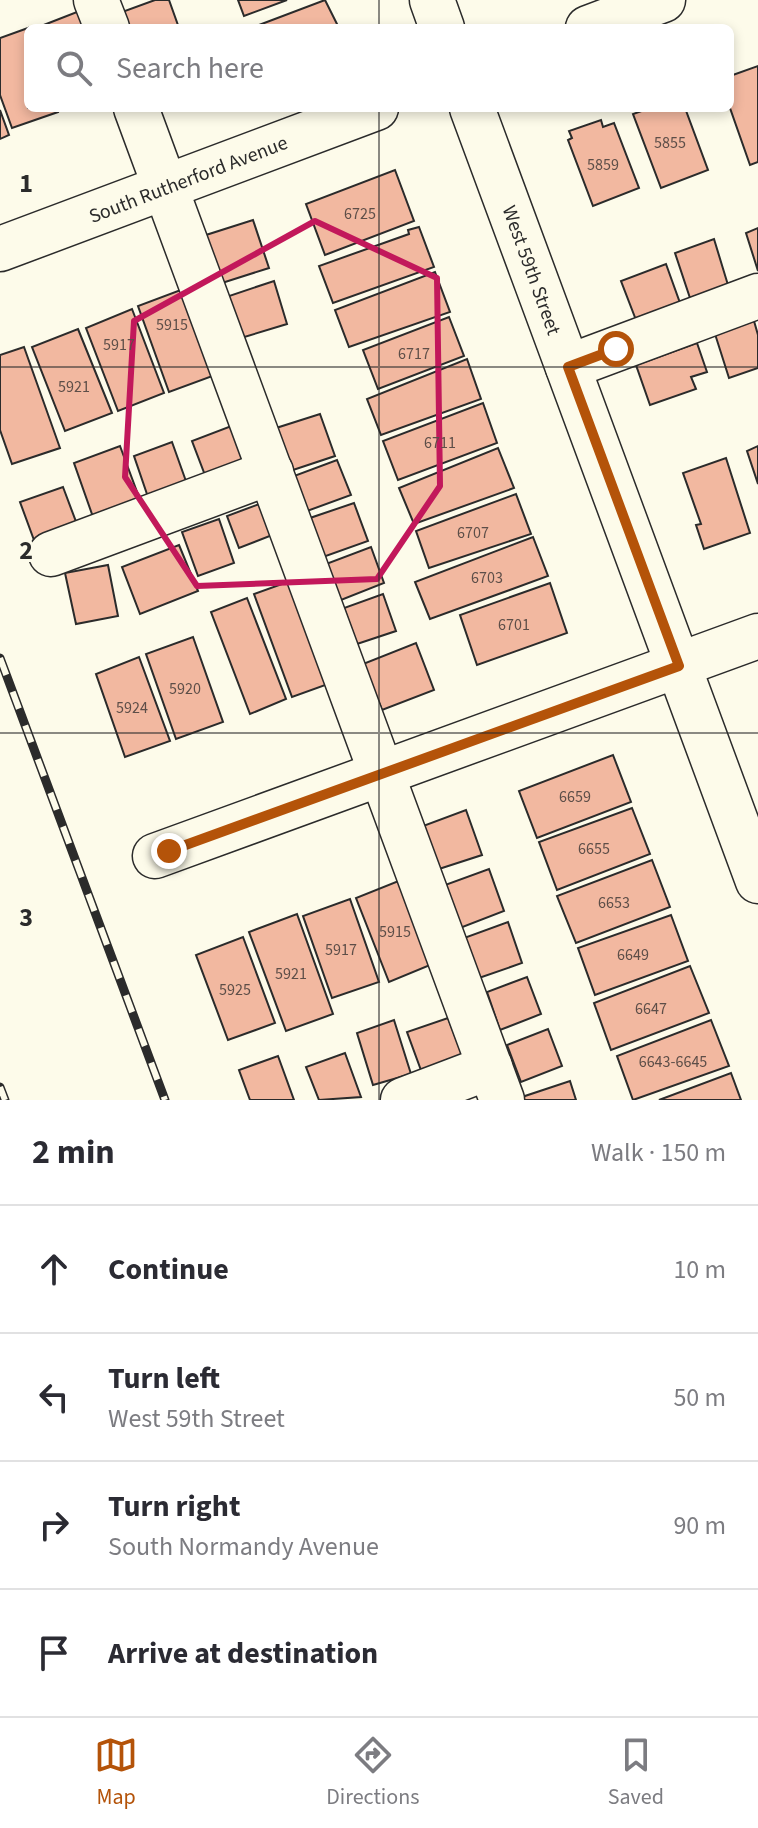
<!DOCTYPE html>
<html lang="en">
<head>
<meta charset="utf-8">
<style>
	:root { --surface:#fff; --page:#f7f7f7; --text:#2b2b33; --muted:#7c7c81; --line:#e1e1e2; --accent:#b45309 }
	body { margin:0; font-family:"Source Sans 3",sans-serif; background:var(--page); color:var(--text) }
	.stop { position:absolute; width:24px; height:24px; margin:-18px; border:6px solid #b45309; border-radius:50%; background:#fff }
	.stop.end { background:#b45309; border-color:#fff; box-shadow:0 2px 8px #0008 }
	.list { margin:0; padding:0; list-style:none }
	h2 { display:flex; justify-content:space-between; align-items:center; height:104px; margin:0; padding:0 32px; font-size:34px }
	h2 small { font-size:26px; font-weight:400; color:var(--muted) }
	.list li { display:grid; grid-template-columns:52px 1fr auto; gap:24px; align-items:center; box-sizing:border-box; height:128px; padding:0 32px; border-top:2px solid var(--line) }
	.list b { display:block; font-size:30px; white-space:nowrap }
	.list p { margin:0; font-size:26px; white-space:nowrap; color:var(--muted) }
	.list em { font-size:26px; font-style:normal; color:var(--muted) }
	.icon { flex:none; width:44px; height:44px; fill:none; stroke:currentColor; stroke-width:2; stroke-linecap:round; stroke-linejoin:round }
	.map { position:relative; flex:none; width:758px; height:1100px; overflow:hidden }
	.search { position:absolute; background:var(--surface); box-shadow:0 4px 12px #0003; left:24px; right:24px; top:24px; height:88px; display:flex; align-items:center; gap:20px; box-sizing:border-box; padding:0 28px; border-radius:12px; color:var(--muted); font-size:30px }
	.sheet { height:616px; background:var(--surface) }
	nav { display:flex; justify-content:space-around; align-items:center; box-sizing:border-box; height:112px; border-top:2px solid var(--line); background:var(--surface); font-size:22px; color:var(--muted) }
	nav a { display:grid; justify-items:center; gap:4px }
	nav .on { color:var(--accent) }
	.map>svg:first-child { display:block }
</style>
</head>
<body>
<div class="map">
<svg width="758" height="1100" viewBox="0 0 758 1100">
	<rect width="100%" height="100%" fill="#fdfbea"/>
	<g fill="#f2b8a0" stroke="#2b2b2b" stroke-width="2">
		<path d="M 155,0 L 169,0 L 179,28 L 129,28 L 122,12 Z"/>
		<path d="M 238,0 L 287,0 L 244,16 Z"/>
		<path d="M 325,0 L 339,28 L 251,28 Z"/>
		<path d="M 82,10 L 89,28 L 36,28 Z"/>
		<path d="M 28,28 L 28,108 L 57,108 L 58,112 L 12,128 L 0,95 L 0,38 Z"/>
		<path d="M 758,66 L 758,162 L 750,165 L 730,108 L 730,76 Z"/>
		<path d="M 650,108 L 685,108 L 708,170 L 661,188 L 633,114 Z"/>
		<path d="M 0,110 L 9,135 L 0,139 Z"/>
		<path d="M 601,120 L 603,127 L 614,123 L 639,188 L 593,206 L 568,140 L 572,138 L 569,131 Z"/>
		<path d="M 395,170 L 414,221 L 325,255 L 306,204 Z"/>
		<path d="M 253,220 L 269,268 L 222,283 L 206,235 Z"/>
		<path d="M 419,227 L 434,267 L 333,303 L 319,266 L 409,234 L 408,230 Z"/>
		<path d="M 758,228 L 758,271 L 746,233 Z"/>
		<path d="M 714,239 L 728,285 L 690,298 L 675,253 Z"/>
		<path d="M 666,264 L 680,303 L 636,320 L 621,281 Z"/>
		<path d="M 435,272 L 450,312 L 349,347 L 335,310 Z"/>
		<path d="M 274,281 L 287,324 L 241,338 L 226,297 Z"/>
		<path d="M 186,288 L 218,374 L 169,392 L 138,306 Z"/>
		<path d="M 132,309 L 164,393 L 118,411 L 86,328 Z"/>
		<path d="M 449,317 L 464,356 L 378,389 L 363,350 Z"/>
		<path d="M 754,321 L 758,335 L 758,368 L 729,378 L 715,334 Z"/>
		<path d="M 78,329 L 112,413 L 65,431 L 32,347 Z"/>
		<path d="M 697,343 L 707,372 L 691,377 L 696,389 L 650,405 L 636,365 Z"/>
		<path d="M 24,347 L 60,448 L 12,464 L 0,430 L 0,355 Z"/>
		<path d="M 467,359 L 481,399 L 381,435 L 367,399 Z"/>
		<path d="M 483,403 L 497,443 L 398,480 L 383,441 Z"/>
		<path d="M 320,414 L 335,456 L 287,472 L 273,429 Z"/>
		<path d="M 234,425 L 250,467 L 208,483 L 192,441 Z"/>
		<path d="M 172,442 L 187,484 L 148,497 L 134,456 Z"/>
		<path d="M 120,446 L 140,500 L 93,517 L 74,463 Z"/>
		<path d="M 758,446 L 758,484 L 747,451 Z"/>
		<path d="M 498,448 L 514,488 L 414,524 L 399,488 Z"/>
		<path d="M 726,458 L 750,533 L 704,549 L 696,525 L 701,524 L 683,473 Z"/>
		<path d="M 337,460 L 351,495 L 307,511 L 294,476 Z"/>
		<path d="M 63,487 L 81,535 L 38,551 L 20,502 Z"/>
		<path d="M 516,494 L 531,534 L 429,568 L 416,531 Z"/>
		<path d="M 262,503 L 275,534 L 239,548 L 227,516 Z"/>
		<path d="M 354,503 L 368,541 L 323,557 L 310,518 Z"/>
		<path d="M 219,519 L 234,563 L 198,576 L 182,532 Z"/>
		<path d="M 533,537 L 548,576 L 430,619 L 415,582 Z"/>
		<path d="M 179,545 L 198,591 L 140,614 L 122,567 Z"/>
		<path d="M 371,547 L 384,583 L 341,600 L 326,564 Z"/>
		<path d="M 108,565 L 118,616 L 76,624 L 65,573 Z"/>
		<path d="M 293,580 L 331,683 L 292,697 L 254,594 Z"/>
		<path d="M 550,583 L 567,633 L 477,665 L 460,615 Z"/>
		<path d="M 383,594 L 396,631 L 357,644 L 344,608 Z"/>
		<path d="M 247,598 L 286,699 L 250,714 L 211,612 Z"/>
		<path d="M 193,637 L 223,722 L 176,739 L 146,654 Z"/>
		<path d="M 416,643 L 434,690 L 382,710 L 363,664 Z"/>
		<path d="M 139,657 L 170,741 L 125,757 L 96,674 Z"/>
		<path d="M 613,755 L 631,802 L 537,838 L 519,791 Z"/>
		<path d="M 632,808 L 650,854 L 557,890 L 539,842 Z"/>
		<path d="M 466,810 L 482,855 L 439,869 L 423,826 Z"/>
		<path d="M 652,860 L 670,907 L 576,943 L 557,896 Z"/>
		<path d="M 489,869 L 504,911 L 460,928 L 445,885 Z"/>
		<path d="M 401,880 L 435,963 L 389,982 L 356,898 Z"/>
		<path d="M 350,899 L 379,982 L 332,998 L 303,916 Z"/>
		<path d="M 297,914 L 333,1014 L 286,1031 L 249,932 Z"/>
		<path d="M 671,915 L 688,961 L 595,995 L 578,948 Z"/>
		<path d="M 508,922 L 522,963 L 479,978 L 464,938 Z"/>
		<path d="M 243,937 L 275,1023 L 228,1040 L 196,955 Z"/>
		<path d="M 690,966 L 709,1013 L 611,1050 L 594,1003 Z"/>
		<path d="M 527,977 L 541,1014 L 500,1030 L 487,992 Z"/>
		<path d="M 448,1018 L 463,1057 L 422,1073 L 407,1032 Z"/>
		<path d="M 394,1020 L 411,1074 L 373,1085 L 357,1033 Z"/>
		<path d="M 711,1020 L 729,1066 L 633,1100 L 617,1056 Z"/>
		<path d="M 548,1029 L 562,1066 L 521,1082 L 507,1045 Z"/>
		<path d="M 345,1053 L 361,1097 L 319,1100 L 306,1067 Z"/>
		<path d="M 278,1056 L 294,1100 L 250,1100 L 239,1070 Z"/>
		<path d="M 731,1073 L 741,1100 L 659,1100 Z"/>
		<path d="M 570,1081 L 576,1100 L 523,1100 L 522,1097 Z"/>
	</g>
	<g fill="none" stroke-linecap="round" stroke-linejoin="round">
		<defs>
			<g id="minor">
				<path d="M 96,0 L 107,28"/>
				<path d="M 432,0 L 442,28"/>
				<path d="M 588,28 L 663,0"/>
				<path d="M 136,108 L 502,1100"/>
				<path d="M 472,108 L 758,881"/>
				<path d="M 0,249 L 376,108"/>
				<path d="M 568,367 L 758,296"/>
				<path d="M 51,554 L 271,472"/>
				<path d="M 155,856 L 758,636"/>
				<path d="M 403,1100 L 490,1067"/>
			</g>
		</defs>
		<use href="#minor" stroke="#2b2b2b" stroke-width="47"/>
		<use href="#minor" stroke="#fdfbea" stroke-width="44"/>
		<defs>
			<g id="rail">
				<path d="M 0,658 L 165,1100"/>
				<path d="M 0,1087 L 5,1100"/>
			</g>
		</defs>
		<use href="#rail" stroke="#2b2b2b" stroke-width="9"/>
		<use href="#rail" stroke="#fdfbea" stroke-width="6" stroke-dasharray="18" stroke-linecap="butt"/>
	</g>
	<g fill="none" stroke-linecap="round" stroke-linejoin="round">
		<path stroke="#b45309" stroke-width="10" d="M 169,851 L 679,666 L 568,367 L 616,349"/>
	</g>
	<path fill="none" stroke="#c2185b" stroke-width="6" stroke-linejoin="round" d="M 315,221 L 437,278 L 440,486 L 377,579 L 197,586 L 125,477 L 134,321 Z"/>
	<path fill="none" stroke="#2b2b2b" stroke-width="2" stroke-opacity="0.55" d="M 379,0 L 379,28M 379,108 L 379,1100M 0,367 L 758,367M 0,733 L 758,733"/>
	<g text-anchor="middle" stroke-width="6" stroke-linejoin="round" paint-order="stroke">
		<g font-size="16" fill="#5d4e48">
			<text x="670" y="148">5855</text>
			<text x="603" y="170">5859</text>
			<text x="360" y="219">6725</text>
			<text x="172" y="330">5915</text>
			<text x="119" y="350">5917</text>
			<text x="414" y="359">6717</text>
			<text x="74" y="392">5921</text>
			<text x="440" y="448">6711</text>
			<text x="473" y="538">6707</text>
			<text x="487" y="583">6703</text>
			<text x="514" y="630">6701</text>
			<text x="185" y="694">5920</text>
			<text x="132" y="713">5924</text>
			<text x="575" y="802">6659</text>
			<text x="594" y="854">6655</text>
			<text x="614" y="908">6653</text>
			<text x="395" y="937">5915</text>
			<text x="341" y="955">5917</text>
			<text x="633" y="960">6649</text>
			<text x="291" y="979">5921</text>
			<text x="235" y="995">5925</text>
			<text x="651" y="1014">6647</text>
			<text x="673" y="1067">6643-6645</text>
		</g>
		<g font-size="20" fill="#2b2b2b" stroke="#fdfbea">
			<text transform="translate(188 179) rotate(-21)" y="7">South Rutherford Avenue</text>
			<text transform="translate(532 270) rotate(70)" y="7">West 59th Street</text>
		</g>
	</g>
	<g font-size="26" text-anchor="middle" font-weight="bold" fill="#2b2b2b" stroke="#fdfbea" stroke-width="6" stroke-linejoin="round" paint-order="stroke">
		<text x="26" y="192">1</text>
		<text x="26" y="559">2</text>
		<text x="26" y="926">3</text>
	</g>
</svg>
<div class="stop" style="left:616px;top:349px"></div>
<div class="stop end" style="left:169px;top:851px"></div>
<div class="search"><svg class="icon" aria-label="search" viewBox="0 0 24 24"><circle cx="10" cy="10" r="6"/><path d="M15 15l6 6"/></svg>Search here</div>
</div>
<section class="sheet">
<h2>2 min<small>Walk · 150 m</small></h2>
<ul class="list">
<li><svg class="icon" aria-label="ahead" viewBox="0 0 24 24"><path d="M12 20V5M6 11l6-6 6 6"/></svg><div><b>Continue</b></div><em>10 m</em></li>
<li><svg class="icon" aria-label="left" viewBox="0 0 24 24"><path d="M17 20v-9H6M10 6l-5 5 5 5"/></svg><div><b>Turn left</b><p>West 59th Street</p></div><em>50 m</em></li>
<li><svg class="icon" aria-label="right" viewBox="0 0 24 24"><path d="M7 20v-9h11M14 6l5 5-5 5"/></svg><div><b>Turn right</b><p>South Normandy Avenue</p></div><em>90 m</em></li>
<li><svg class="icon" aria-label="arrive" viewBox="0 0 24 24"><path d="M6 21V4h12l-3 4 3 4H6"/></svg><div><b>Arrive at destination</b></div></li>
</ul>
</section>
<nav>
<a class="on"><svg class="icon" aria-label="map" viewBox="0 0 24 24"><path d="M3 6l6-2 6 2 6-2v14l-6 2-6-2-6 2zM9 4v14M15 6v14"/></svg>Map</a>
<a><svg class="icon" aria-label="directions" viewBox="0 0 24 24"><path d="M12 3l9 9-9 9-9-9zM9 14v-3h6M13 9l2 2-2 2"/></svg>Directions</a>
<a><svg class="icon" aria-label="saved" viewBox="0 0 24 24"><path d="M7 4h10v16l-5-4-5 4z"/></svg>Saved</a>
</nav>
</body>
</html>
